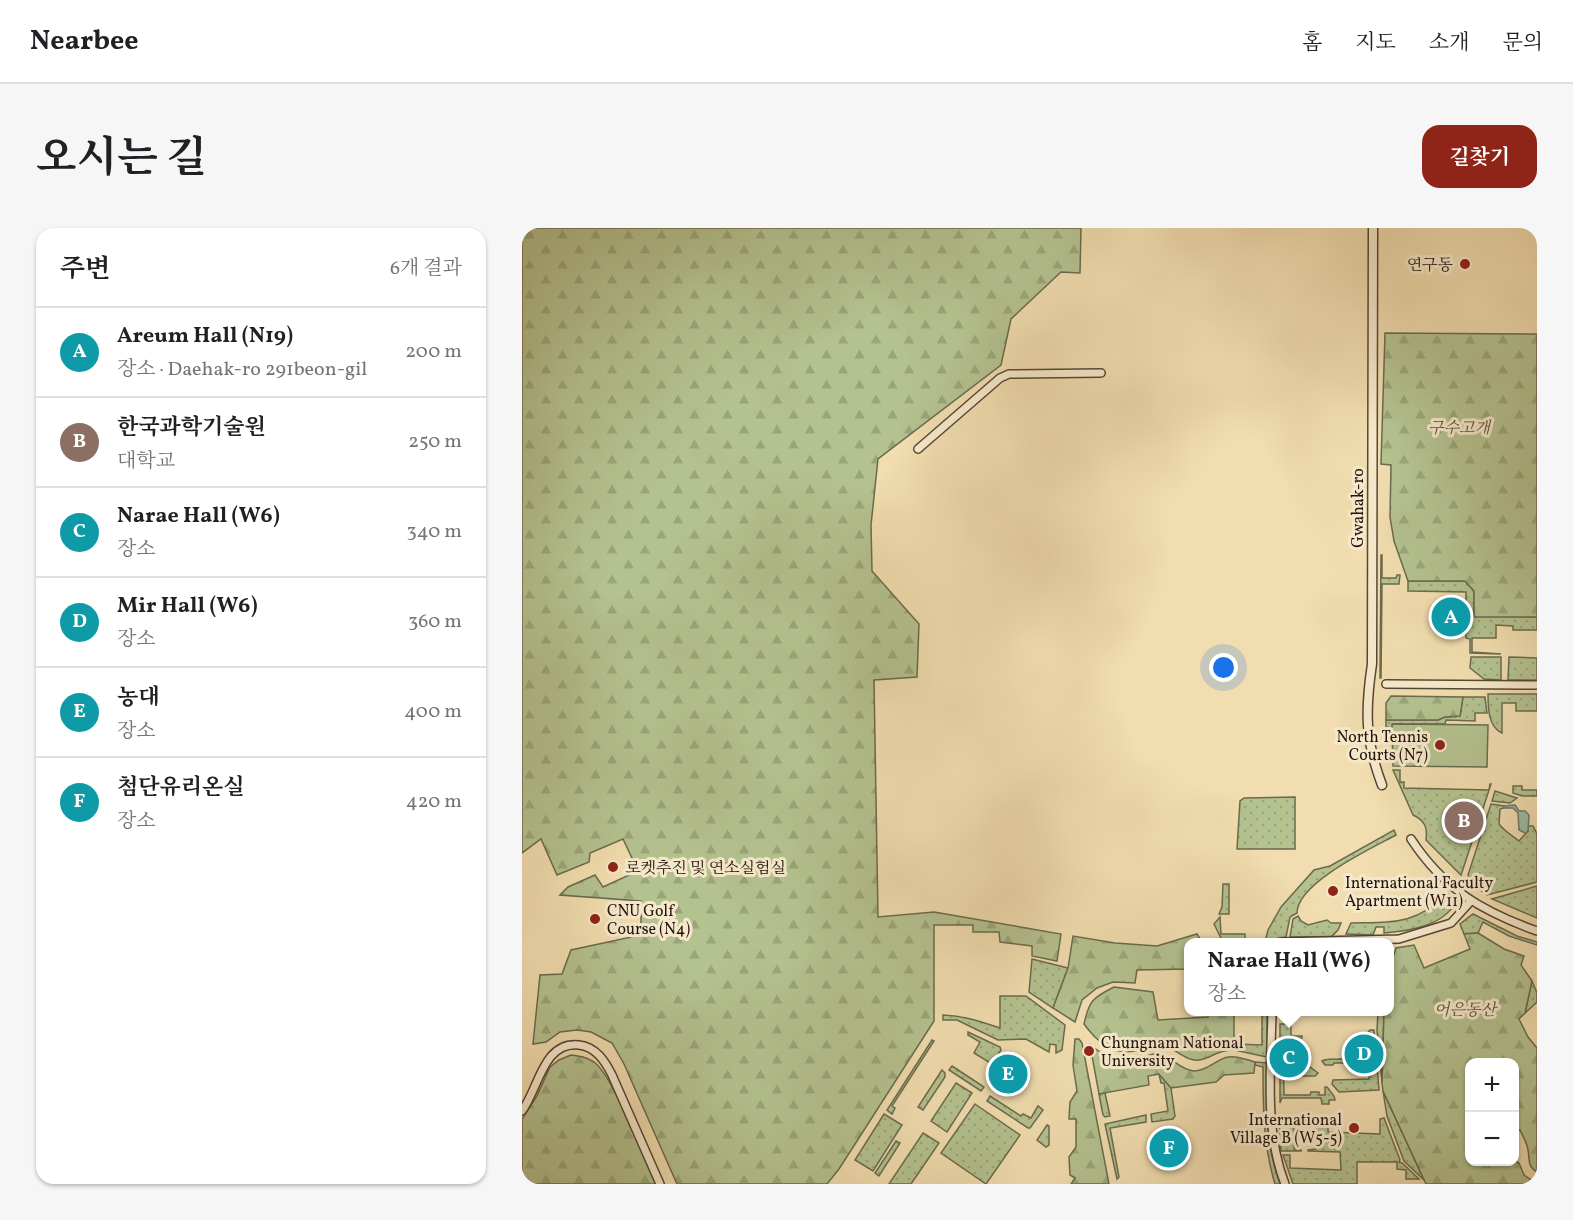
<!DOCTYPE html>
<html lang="ko">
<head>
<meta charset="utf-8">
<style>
	:root { --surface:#fff; --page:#f6f6f6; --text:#202124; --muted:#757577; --line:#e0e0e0; --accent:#8f2418 }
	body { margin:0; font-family:Vollkorn,"Noto Serif KR",serif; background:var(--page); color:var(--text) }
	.controls { position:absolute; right:18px; bottom:18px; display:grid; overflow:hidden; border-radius:12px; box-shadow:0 2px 4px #0004 }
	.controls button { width:54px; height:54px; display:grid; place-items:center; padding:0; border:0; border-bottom:2px solid var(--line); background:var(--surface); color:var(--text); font:30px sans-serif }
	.you { position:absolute; left:702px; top:440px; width:21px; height:21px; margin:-15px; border:4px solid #fff; border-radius:50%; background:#1a73e8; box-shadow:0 0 0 9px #1a73e833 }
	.badge { display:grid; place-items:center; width:39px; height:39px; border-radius:50%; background:var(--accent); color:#fff; font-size:20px; font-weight:700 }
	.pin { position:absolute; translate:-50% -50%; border:3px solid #fff; box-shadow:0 2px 6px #0006 }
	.popup { position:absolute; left:662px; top:710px; width:210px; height:78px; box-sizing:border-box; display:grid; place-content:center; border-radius:12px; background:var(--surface); filter:drop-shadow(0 2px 4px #0005); font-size:20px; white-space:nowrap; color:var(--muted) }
	.popup b { font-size:22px; color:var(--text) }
	.popup::after { content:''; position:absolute; left:50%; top:100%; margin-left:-12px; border:12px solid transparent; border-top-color:var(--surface) }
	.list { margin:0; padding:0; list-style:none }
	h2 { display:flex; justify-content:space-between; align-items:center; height:78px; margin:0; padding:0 24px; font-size:26px }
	h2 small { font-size:20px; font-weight:400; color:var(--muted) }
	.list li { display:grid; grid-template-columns:39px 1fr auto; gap:18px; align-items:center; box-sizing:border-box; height:90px; padding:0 24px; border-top:2px solid var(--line) }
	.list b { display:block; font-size:22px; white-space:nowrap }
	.list p { margin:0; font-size:20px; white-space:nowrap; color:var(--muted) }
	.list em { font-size:20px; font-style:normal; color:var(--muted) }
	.map { position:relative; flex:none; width:1015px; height:956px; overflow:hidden; border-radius:18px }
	header { display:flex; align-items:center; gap:36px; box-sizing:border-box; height:84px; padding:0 30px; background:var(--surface); border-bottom:2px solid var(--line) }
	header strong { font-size:28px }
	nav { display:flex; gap:33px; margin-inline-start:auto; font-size:21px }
	.intro { display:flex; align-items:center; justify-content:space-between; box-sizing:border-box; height:144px; padding:0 36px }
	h1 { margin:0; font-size:42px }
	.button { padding:15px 27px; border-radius:18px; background:var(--accent); color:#fff; font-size:21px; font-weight:700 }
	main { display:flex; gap:36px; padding:0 36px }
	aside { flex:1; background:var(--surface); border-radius:18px; box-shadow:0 2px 4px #0004 }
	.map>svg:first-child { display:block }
</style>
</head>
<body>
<header>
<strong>Nearbee</strong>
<nav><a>홈</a><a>지도</a><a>소개</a><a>문의</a></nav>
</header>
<div class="intro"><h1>오시는 길</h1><a class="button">길찾기</a></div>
<main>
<aside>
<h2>주변<small>6개 결과</small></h2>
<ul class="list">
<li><span class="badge" style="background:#0f9aa8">A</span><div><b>Areum Hall (N19)</b><p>장소 · Daehak-ro 291beon-gil</p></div><em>200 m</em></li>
<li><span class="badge" style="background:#8d6e63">B</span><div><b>한국과학기술원</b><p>대학교</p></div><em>250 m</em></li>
<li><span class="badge" style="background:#0f9aa8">C</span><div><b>Narae Hall (W6)</b><p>장소</p></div><em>340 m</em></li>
<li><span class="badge" style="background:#0f9aa8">D</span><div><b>Mir Hall (W6)</b><p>장소</p></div><em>360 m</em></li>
<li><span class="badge" style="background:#0f9aa8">E</span><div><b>농대</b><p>장소</p></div><em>400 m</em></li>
<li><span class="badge" style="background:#0f9aa8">F</span><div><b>첨단유리온실</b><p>장소</p></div><em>420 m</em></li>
</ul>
</aside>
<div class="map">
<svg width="1015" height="956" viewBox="0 0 1015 956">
	<defs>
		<pattern id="green-dots" width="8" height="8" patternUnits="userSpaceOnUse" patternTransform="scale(1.5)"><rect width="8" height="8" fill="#b4c28f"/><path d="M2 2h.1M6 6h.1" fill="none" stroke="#9aa67a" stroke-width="1.8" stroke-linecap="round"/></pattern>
		<pattern id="forest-firs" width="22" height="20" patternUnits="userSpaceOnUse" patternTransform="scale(1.5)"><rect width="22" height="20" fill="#b4c28f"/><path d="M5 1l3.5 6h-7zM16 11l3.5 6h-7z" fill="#9aa67a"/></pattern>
	</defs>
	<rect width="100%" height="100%" fill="#f1ddaf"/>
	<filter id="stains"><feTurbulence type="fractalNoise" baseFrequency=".00333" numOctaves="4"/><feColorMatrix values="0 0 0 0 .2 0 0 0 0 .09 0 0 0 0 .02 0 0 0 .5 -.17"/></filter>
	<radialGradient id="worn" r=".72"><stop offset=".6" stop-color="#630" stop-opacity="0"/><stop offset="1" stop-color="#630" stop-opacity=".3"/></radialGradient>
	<g fill="url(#green-dots)" stroke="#6b6a4e" stroke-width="1.5">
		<path d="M 859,327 L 860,327 L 860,350 L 874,350 L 875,347 L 878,347 L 877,356 L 860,356 L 859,450 L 858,450 Z"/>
		<path d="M 886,353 L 943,353 L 952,363 L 952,388 L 1015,389 L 1015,402 L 991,402 L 991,398 L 974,397 L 974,410 L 950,410 L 950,424 L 979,426 L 948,425 L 948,411 L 944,410 L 944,364 L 886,363 Z"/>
		<path d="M 949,429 L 979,429 L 979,452 L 962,451 L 948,440 Z"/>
		<path d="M 987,429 L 1015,430 L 1015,452 L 986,452 Z"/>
		<path d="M 966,466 L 1015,466 L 1015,483 L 994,483 L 994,475 L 980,475 L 980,505 C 966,499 966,479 966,466 Z"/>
		<path d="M 941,469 L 963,469 L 965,485 L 953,485 L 953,493 L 924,492 L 923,496 L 871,496 L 870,500 L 864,499 L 864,492 L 916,492 L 923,489 L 938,488 Z"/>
		<path d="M 871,542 L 878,542 L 878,554 L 882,554 L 882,560 L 967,562 L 968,556 L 969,556 L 939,647 L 904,612 C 906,599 902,592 891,587 Z"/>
		<path d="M 991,558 L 1000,558 L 1000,562 L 1015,562 L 1015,568 L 1000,568 L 991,565 Z"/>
		<path d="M 973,563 L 995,570 L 988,575 L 970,573 Z"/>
		<path d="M 773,569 L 773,621 L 715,621 L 718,573 L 722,570 Z"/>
		<path d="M 969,576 L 982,578 L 982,580 L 978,581 L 977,596 C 983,604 990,607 997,613 L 1006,603 L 1006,598 L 1011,598 L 1015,606 L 1015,654 L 965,667 L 947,654 L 946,647 Z"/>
		<path d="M 872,602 L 874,607 C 850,620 775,655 775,685 L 768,689 L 764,709 L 756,710 L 753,714 L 743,714 L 746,702 L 759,679 L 792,642 L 808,638 Z"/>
		<path d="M 701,656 L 707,656 L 707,686 L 697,686 L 700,679 Z"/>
		<path d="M 1015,658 L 1015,690 L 970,671 Z"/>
		<path d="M 926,666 L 934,674 C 921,698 888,703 862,705 L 862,699 L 854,699 L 851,707 L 824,706 L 829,695 C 872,694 892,697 926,666 Z"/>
		<path d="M 951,686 L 995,708 L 1015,714 L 1015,717 L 987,708 L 961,694 L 956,705 L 942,706 L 938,696 Z"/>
		<path d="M 776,688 L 779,693 L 786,697 L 805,692 L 809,695 L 819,695 L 816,702 L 809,709 L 768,709 L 771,691 Z"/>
		<path d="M 698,689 L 699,706 L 723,706 L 723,714 L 701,714 L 692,696 Z"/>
		<path d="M 510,731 L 546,740 L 531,780 L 507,764 Z"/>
		<path d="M 1010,753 L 1015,765 L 1015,774 L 1003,785 Z"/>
		<path d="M 478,768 L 504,768 L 543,797 L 540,822 L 534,825 L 534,817 L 528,816 L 527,824 L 504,811 L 476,812 L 435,792 L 421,792 L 421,787 C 443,788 457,793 478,800 Z"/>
		<path d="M 740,784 L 745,784 L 745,829 L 712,822 L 712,816 L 740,817 Z"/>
		<path d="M 856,784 L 862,784 L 860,855 L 855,802 Z"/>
		<path d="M 758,796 L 769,796 L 769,808 L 780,808 L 780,810 L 758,811 Z"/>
		<path d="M 848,802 L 852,802 L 857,862 L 817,864 L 810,856 L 811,852 L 847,851 L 847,817 L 842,817 L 841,812 L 836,812 L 836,835 L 812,835 L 811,837 L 803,837 L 800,833 C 809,829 816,833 824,830 L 831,812 L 841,810 Z"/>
		<path d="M 446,804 L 478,819 L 479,822 L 470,836 L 452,825 L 458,814 L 446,807 Z"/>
		<path d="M 410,812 L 412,813 L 370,878 L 373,880 L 370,886 L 365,882 Z"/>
		<path d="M 758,813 L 761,813 L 762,867 L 788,867 L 789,864 L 797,864 L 797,867 L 803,867 L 803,859 L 805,859 L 812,868 L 813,872 L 807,872 L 807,876 L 800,876 L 799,870 L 760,870 L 758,875 Z"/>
		<path d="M 772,813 L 780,813 L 780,833 L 796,845 L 793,848 L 772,848 Z"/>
		<path d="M 733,834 L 745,835 C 745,881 742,912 758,956 L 753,956 C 741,917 741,879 741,839 L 733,837 Z"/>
		<path d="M 430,838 L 462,859 L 459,863 L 427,842 Z"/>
		<path d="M 420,842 L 423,845 L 423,849 L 401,882 L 396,879 Z"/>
		<path d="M 637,846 L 649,860 L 653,888 L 651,891 L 630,894 L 629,886 L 646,883 L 642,855 L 639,855 Z"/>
		<path d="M 434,855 L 450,865 L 425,904 L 409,893 Z"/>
		<path d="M 861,863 L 902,952 L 882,933 L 865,888 Z"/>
		<path d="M 583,865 L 588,888 L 583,889 L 581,887 L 577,866 Z"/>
		<path d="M 468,868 L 499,888 L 501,886 L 509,890 L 516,878 L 521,882 L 508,900 L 506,900 L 465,873 Z"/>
		<path d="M 453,876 L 498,907 L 464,956 L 419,925 Z"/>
		<path d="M 362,886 L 380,897 L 351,943 L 333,932 Z"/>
		<path d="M 624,887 L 624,894 L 588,900 L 597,949 L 595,951 L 583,896 Z"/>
		<path d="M 757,890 L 780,890 L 780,897 L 772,897 L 772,921 L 779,922 L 779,923 L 759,923 Z"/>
		<path d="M 787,890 L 806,890 L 806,904 L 858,906 L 858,891 L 862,890 L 878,932 L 877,934 L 880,935 L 897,951 L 884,951 L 884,942 L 875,941 L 875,934 L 835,934 L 835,956 L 771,956 L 761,927 L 768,927 L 768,940 L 819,942 L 818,924 L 786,923 L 786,922 L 794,921 L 794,897 L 787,897 Z"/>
		<path d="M 525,897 L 527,898 L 527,917 L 524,919 L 515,912 Z"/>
		<path d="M 401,905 L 417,915 L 389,956 L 367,956 Z"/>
		<path d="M 374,913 L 378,915 L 357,948 L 353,945 Z"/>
	</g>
	<g fill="url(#forest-firs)" stroke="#6b6a4e" stroke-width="1.5">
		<path d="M 0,0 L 559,0 L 558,45 L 539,44 L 489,91 L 479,137 L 356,231 L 349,297 L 350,343 L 397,396 L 395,449 L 352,452 L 356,689 L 412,684 L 539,706 L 535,733 L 510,728 L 510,718 L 478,714 L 477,704 L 451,704 L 451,697 L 412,697 L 412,793 L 317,941 L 305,956 L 155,956 L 102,836 L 90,815 L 69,804 L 55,802 L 38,804 L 24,814 L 11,816 L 18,747 L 40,746 L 49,722 L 119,707 L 119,673 L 38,667 L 46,659 L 73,647 L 81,659 L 116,643 L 101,611 L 68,625 L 67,634 L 35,647 L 19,611 L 0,625 Z"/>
		<path d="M 863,105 L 1015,106 L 1015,389 L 952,389 L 952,363 L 943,353 L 886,353 L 872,313 L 868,289 L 869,237 L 859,236 Z"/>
		<path d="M 869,468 L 941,469 L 938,488 L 923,489 L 916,492 L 864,492 L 864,475 Z"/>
		<path d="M 956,705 L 982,721 L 1002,728 L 999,737 L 1010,753 L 1003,785 L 997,791 L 1006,809 L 1015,820 L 1015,944 C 1005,938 1008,932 1006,922 C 1005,915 1001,908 998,902 L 993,904 L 993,834 L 948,834 L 948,934 L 993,933 L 997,935 L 1002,947 L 1015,956 L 904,956 L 861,863 L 860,855 L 862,784 L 867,784 L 868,739 L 874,720 L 892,717 L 902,740 L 948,721 L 942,706 Z"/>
		<path d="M 675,706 L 678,711 L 691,714 L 666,714 L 666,741 L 615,742 L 613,755 L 591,754 L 575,760 L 560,772 L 553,794 L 531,780 L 546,740 L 551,708 L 593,715 L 635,718 Z"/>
		<path d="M 592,759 L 631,764 L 636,792 L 686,789 L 685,784 L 712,784 L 712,822 C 694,822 690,830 677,832 C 665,834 654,821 643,818 C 629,815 628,819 616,822 C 592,829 575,814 562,796 C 567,773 570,770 592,759 Z"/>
		<path d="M 553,811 L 557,811 L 560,815 L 587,956 L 549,956 L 553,950 L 548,947 L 547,929 L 554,919 L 554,891 L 547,891 L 548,874 L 555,863 L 551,837 Z"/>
		<path d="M 568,817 C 583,828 599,839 618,831 C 626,828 631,824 640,827 C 652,831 659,842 672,843 C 686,843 694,831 706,829 C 714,827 725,832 733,834 L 732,845 L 702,847 L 694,854 L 649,860 L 637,846 L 626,848 L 627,857 L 577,866 Z"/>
		<path d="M 49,827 C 58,828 64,829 72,834 C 91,848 123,930 134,956 L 0,956 L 0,891 L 15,868 L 28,839 L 37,832 Z"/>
	</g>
	<path fill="#b4c28f" stroke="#6b6a4e" stroke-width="1.5" d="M 870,496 L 966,497 L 965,539 L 871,538 Z"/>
	<path fill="#9bbca8" stroke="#6b786a" stroke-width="1.5" d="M 993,577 L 997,583 L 1003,583 L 1007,587 L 1006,603 L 1003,605 L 997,602 L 996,585 L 991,580 L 982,580 L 982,578 Z"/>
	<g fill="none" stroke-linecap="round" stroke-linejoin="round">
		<defs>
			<g id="minor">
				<path d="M 396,221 L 478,150 L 487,146 L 579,145"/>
				<path d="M 864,456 L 1015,457"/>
				<path d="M 889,611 C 922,661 959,683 1015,703"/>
				<path d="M 760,714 L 877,711 L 929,695 L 949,673"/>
				<path d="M 750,784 C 749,840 742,902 763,956"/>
				<path d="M 0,883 C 17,860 21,813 57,817 C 74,819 83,833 90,847 L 138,956"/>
			</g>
			<path id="tertiary" d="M 851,0 L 850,436 C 843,483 843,512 860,557"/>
		</defs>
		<use href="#minor" stroke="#564636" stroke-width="10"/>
		<use href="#tertiary" stroke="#564636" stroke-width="11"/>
		<use href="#minor" stroke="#f6e9cb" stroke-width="7"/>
		<use href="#tertiary" stroke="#f6e9cb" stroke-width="8"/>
	</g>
	<g fill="#8f2418" stroke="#f6e9cb" stroke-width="2">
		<circle cx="943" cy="36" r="6"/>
		<circle cx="918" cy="517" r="6"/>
		<circle cx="91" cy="639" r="6"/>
		<circle cx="811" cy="663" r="6"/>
		<circle cx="73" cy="691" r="6"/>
		<circle cx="567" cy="823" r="6"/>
		<circle cx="832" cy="900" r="6"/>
	</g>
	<g text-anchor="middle" stroke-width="6" stroke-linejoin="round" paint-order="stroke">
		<g font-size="16" fill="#22130d" stroke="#f6e9cb" text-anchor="start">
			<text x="931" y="42" text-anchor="end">연구동</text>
			<text x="906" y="514" text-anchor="end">North Tennis<tspan x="906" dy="18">Courts (N7)</tspan></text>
			<text x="103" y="645">로켓추진 및 연소실험실</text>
			<text x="823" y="660">International Faculty<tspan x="823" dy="18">Apartment (W11)</tspan></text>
			<text x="85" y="688">CNU Golf<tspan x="85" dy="18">Course (N4)</tspan></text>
			<text x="579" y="820">Chungnam National<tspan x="579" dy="18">University</tspan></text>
			<text x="820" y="897" text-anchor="end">International<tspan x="820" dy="18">Village B (W5-5)</tspan></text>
		</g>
		<g font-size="16" font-style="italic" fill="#55503a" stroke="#f6e9cb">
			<text x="937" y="205">구수고개</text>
			<text x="943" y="787">어은동산</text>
		</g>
		<g font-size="16" fill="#22130d" stroke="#f6e9cb">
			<text transform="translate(835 280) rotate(-90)" y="6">Gwahak-ro</text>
		</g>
	</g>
	<rect width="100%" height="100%" filter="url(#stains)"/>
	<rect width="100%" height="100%" fill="url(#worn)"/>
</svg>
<div class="controls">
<button>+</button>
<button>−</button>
</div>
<div class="you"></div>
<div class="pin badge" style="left:929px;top:389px;background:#0f9aa8">A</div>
<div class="pin badge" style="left:942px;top:593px;background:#8d6e63">B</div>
<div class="pin badge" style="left:767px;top:830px;background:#0f9aa8">C</div>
<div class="popup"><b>Narae Hall (W6)</b>장소</div>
<div class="pin badge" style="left:842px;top:826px;background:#0f9aa8">D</div>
<div class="pin badge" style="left:486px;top:846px;background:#0f9aa8">E</div>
<div class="pin badge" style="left:647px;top:920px;background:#0f9aa8">F</div>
</div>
</main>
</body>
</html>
